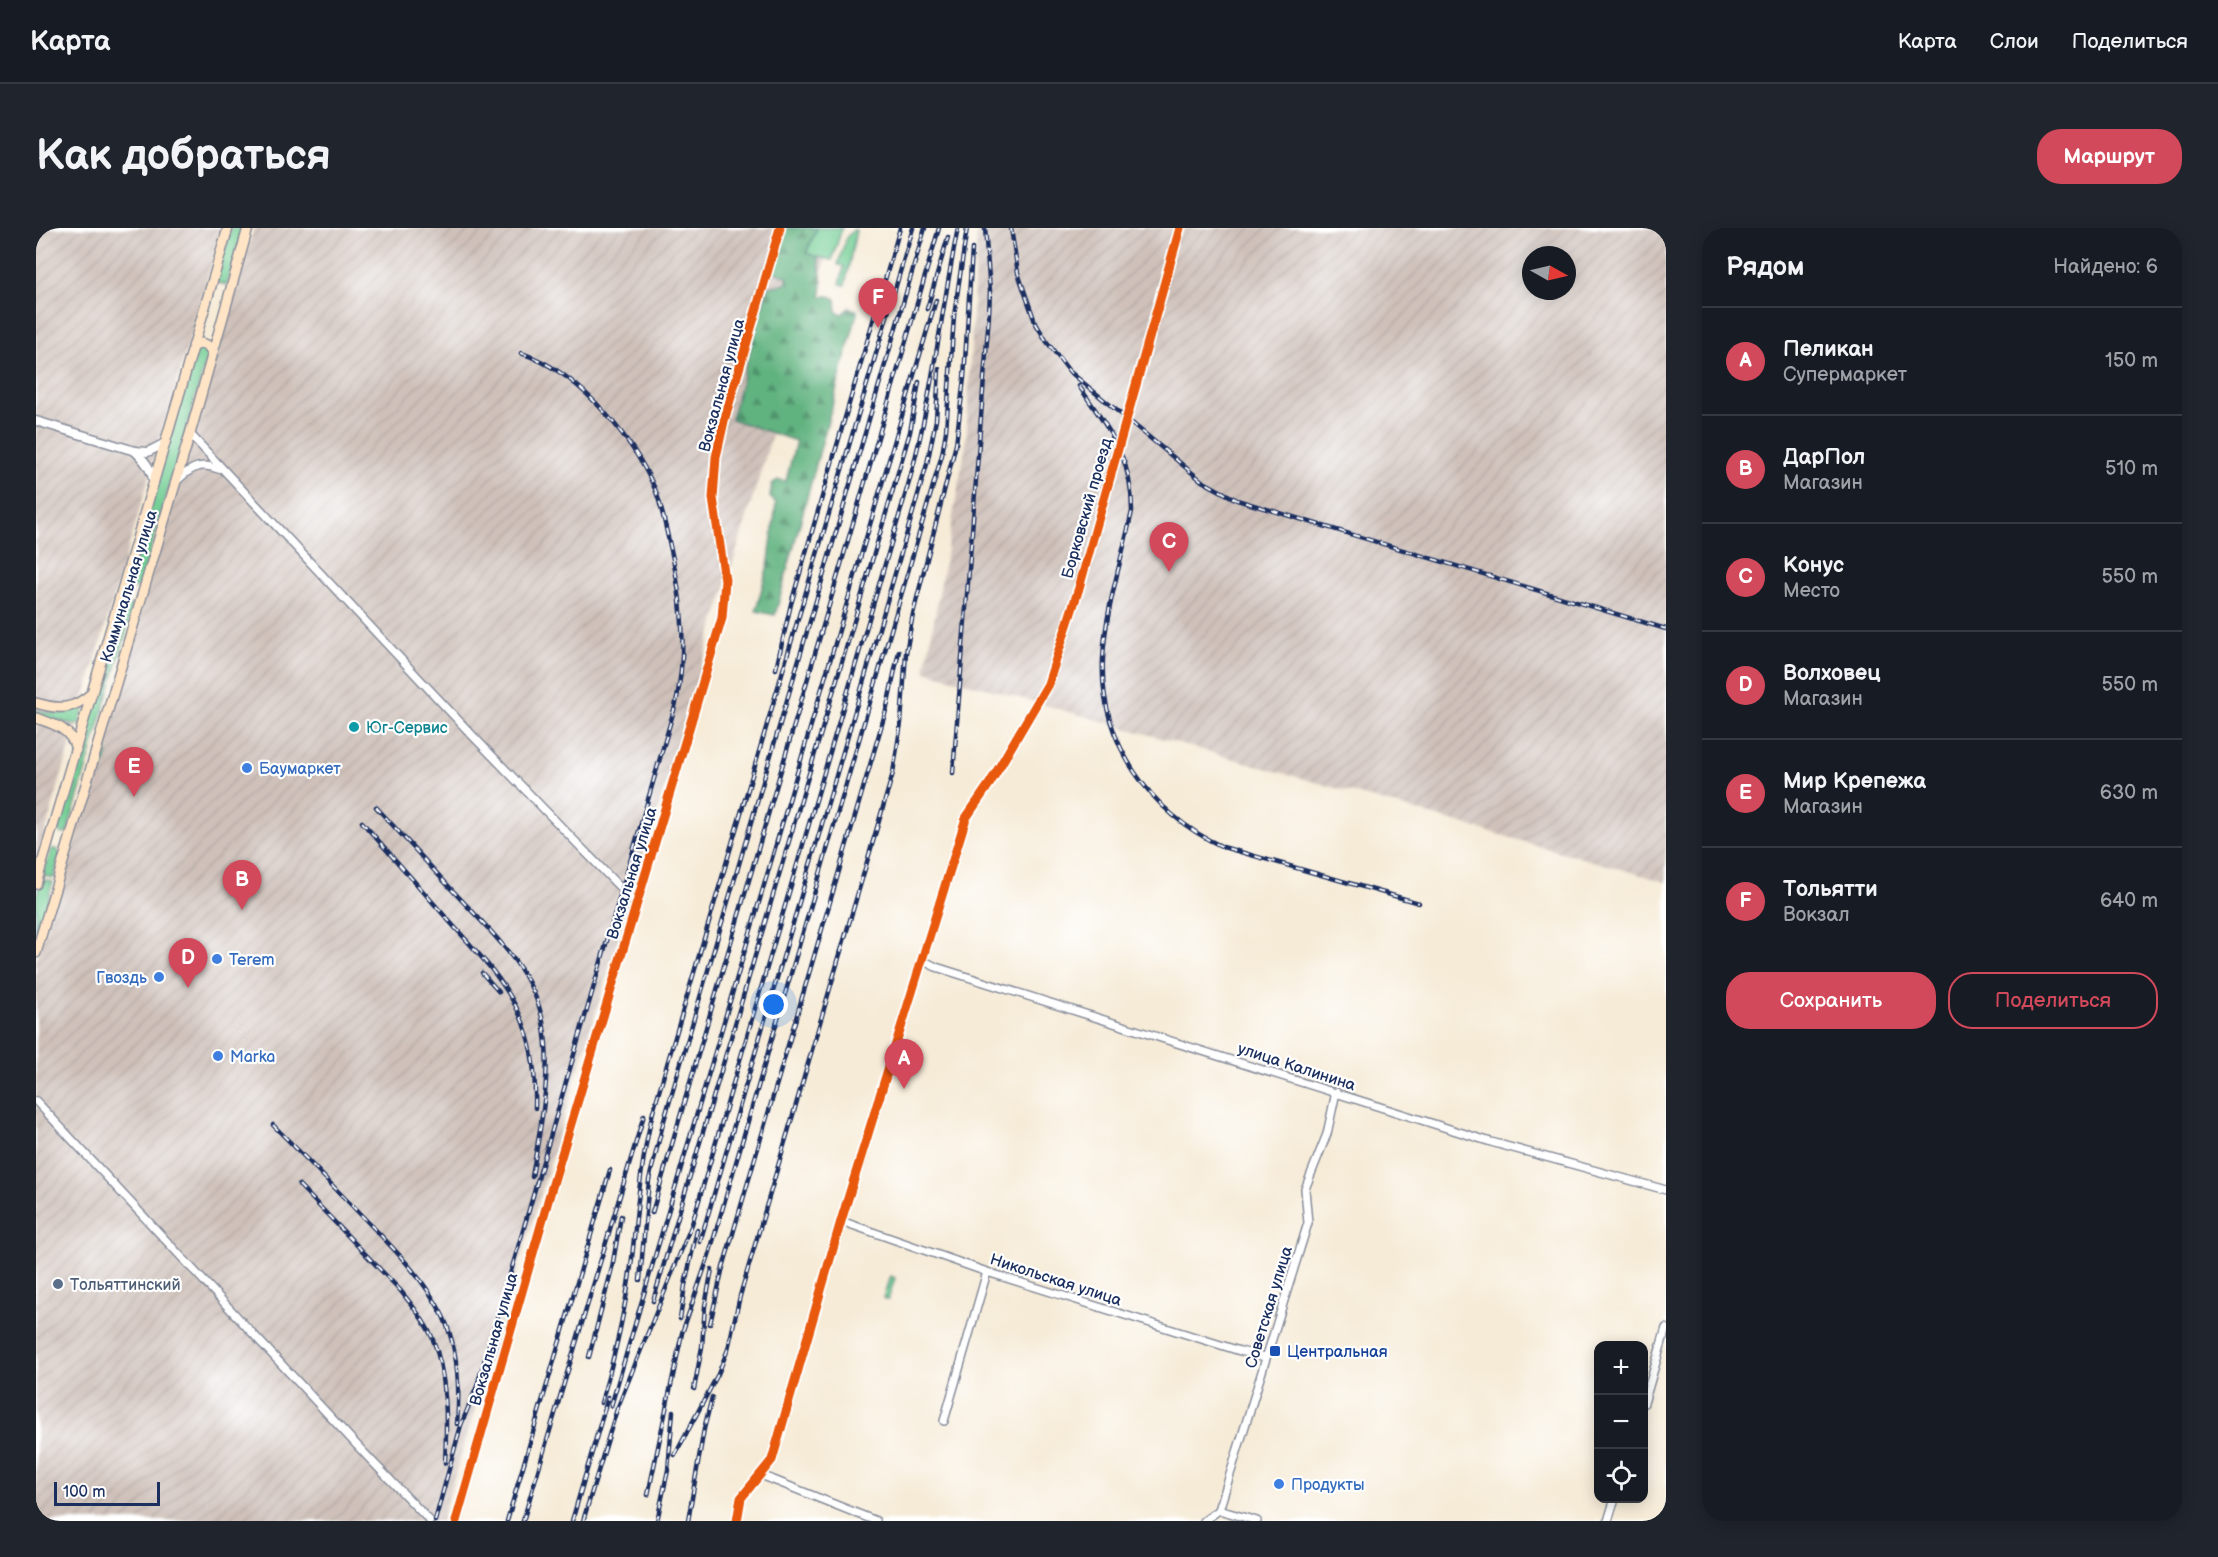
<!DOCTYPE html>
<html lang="ru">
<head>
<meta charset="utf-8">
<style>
	:root { --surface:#171b24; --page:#20242c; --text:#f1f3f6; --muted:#9ea1a6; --line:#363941; --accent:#d1495b }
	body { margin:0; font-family:"Balsamiq Sans",sans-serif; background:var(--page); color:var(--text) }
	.controls { position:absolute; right:18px; bottom:18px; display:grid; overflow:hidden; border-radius:12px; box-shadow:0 3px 15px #0003 }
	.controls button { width:54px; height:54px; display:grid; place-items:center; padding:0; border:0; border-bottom:2px solid var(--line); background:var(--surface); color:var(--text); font:30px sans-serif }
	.compass { position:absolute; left:1486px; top:18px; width:54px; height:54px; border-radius:50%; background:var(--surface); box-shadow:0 3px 15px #0003; rotate:98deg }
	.scale { position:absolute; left:18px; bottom:15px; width:106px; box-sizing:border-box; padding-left:6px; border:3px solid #1b2f5e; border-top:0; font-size:16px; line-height:21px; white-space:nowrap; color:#1b2f5e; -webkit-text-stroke:4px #fff; paint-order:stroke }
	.you { position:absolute; left:738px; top:777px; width:21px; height:21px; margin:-15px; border:4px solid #fff; border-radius:50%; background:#1a73e8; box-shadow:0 0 0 9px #1a73e833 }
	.badge { display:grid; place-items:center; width:39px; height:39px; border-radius:50%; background:var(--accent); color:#fff; font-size:20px; font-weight:700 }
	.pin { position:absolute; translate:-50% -50px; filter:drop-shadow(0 2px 3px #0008) }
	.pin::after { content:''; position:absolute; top:32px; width:21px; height:18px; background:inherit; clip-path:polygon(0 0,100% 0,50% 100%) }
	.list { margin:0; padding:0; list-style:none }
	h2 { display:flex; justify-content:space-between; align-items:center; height:78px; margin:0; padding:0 24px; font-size:26px }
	h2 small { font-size:20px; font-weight:400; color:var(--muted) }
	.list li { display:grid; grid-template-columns:39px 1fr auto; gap:18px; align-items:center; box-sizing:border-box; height:108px; padding:0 24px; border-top:2px solid var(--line) }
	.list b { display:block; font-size:22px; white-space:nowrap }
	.list p { margin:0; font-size:20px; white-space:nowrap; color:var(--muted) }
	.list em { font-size:20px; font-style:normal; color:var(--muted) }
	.actions { display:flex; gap:12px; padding:18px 24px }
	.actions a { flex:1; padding:14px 0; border:2px solid var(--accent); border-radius:24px; text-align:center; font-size:21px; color:var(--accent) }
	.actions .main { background:var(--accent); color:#fff }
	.icon { flex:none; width:33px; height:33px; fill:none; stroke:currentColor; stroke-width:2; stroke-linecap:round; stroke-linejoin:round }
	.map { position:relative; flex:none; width:1630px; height:1293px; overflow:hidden; border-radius:24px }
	header { display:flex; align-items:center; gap:36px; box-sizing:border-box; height:84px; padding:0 30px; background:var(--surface); border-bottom:2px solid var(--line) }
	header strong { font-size:28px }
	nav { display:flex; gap:33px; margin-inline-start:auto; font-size:21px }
	.intro { display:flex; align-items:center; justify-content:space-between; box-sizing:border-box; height:144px; padding:0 36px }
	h1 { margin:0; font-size:42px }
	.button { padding:15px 27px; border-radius:24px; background:var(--accent); color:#fff; font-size:21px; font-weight:700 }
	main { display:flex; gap:36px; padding:0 36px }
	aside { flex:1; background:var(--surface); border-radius:24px; box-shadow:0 3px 15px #0003 }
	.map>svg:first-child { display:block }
</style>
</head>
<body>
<header>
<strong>Карта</strong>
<nav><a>Карта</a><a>Слои</a><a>Поделиться</a></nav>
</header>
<div class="intro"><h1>Как добраться</h1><a class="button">Маршрут</a></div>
<main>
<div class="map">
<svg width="1630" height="1293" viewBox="0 0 1630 1293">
	<defs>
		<pattern id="industrial-furrows" width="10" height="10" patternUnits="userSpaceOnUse" patternTransform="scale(1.5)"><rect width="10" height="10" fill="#cfc1ba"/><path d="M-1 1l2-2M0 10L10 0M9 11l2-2" fill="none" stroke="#b1a6a2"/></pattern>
		<pattern id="forest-firs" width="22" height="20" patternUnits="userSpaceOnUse" patternTransform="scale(1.5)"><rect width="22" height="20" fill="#60b27f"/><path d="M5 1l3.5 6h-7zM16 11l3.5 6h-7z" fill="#4e916b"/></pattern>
		<pattern id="park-crowns" width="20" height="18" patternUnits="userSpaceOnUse" patternTransform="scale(1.5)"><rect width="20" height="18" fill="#76cf96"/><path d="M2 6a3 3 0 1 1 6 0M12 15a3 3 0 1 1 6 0" fill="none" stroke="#60a87e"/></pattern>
	</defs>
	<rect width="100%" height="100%" fill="#fff"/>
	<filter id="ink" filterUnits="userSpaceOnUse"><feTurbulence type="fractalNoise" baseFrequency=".0167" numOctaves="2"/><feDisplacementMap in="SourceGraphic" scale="12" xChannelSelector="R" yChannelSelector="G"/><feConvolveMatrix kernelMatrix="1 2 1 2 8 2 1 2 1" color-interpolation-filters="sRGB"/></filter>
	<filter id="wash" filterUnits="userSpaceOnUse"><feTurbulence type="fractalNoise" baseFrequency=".008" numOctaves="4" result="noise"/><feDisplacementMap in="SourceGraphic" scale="24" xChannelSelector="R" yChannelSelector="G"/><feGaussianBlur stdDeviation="1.35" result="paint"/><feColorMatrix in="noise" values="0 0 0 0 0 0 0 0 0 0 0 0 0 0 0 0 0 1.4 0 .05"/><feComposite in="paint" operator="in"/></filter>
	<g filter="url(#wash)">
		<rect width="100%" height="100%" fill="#f6ebd7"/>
		<g fill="url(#industrial-furrows)" fill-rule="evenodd">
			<path d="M 0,0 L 186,0 L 0,635 Z"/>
			<path d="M 218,0 L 799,0 L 405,1293 L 0,1293 L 0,733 Z"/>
			<path d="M 941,0 L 1630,0 L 1630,654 L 889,443 L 930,216 ZM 1495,27 L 1531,27 L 1531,63 L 1495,63 Z"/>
		</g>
		<g fill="#76cf96" stroke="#487f7a" stroke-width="1.5">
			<path d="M 195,0 L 208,0 L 191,57 L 179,54 Z"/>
			<path d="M 781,0 L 806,0 L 796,32 L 770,26 Z"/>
			<path d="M 817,2 L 820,2 L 809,57 L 804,56 L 808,38 L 802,37 L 810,10 Z"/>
			<path d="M 163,119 L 168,120 L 172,126 L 104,358 L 98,361 L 94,359 L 92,354 L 159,122 Z"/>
			<path d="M 88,376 L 95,377 L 96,385 L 31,605 L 26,606 L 21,601 L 85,380 Z"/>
			<path d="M 49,477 L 43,497 L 0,488 L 0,482 C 19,488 31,486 49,477 Z"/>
			<path d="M 69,509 C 74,523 70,545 56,552 Z"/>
			<path d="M 16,621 L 21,621 L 24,626 L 18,650 L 6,647 Z"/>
			<path d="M 5,651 L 17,654 L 0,712 L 0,668 Z"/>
		</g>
		<path fill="url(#forest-firs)" stroke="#3e706e" stroke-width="1.5" d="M 748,0 L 781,0 L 770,25 L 782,29 L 786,54 L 785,68 L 793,68 L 800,71 L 801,85 L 807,86 L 813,80 L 821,82 L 821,86 L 739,387 L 720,383 L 733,333 L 740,275 L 734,269 L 736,256 L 742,252 L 750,253 L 760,213 L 695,191 L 732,59 L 750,56 L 752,49 L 736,43 Z"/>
		<path fill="url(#park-crowns)" stroke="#487f7a" stroke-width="1.5" d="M 854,1048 L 859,1050 L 852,1072 L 847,1070 Z"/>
	</g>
	<g filter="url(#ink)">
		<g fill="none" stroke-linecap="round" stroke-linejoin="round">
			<defs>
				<g id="minor">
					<path d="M 154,206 L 436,507 L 601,677"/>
					<path d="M 142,252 C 154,240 165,234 182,241"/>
					<path d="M 886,732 L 900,739 L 1455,914 L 1630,962"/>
					<path d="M 0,873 L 331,1228 L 394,1293"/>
					<path d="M 805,993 L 951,1044 L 1204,1123 L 1229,1129"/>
					<path d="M 1608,1175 L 1630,1100"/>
					<path d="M 908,1193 L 951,1044"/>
					<path d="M 725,1247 L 840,1293"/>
					<path d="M 1183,1282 L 1221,1293"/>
					<path d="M 420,1293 L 514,966 L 686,390 L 689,352 L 677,270 L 680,229 L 688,193 L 744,0"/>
					<path d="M 701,1293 L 705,1270 L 736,1232 L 805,993 L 930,590 L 954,555 L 1012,456 L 1043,360 L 1144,0"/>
					<path d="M 1168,1293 L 1183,1282 L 1272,995 L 1269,961 L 1291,906 L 1300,864"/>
					<path d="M 1572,1293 L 1579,1270"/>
				</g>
				<g id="tertiary">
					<path d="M 0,193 L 99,223 L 112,224 L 129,215"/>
					<path d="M 99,223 C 109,233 115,240 118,255"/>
				</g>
				<g id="secondary">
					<path d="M 157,119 L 165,115 L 171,117 L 176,124"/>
					<path d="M 0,475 C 24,482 37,482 56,465"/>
					<path d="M 0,490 C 18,496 36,501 40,522"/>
					<path d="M 0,656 L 192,0"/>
					<path d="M 0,725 L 154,206 L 212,0"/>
				</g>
			</defs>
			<use href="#minor" stroke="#888d9a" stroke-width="10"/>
			<use href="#tertiary" stroke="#888d9a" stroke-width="11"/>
			<use href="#secondary" stroke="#888d9a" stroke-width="12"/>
			<use href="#minor" stroke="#fff" stroke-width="7"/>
			<use href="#tertiary" stroke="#fff" stroke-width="8"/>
			<use href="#secondary" stroke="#ffe4c6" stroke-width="9"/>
			<defs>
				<g id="rail">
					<path d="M 975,0 L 982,45 L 999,94 L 1011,114 L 1033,143 L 1166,253 L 1201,272 L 1630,401"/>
					<path d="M 891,81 L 912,9"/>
					<path d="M 1043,158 C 1073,202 1096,228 1096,283 C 1086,331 1069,383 1067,431 C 1063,514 1114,585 1187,619 L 1383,675"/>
					<path d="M 740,441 L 755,376 L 864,0"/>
					<path d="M 917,545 L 953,87 L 954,63 L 949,0"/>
					<path d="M 340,579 C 366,607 392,636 418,664 C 453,702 497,741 507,794 C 517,845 504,899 496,949"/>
					<path d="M 326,594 C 355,627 385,661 414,694 C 439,722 467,750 483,785 C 497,815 500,847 499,880"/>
					<path d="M 446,745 L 463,764"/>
					<path d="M 237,897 C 267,927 297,958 327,989 C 356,1019 388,1050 407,1088 C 422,1120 424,1161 421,1196"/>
					<path d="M 263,957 L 364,1062 C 376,1077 388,1092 396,1109 C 412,1148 411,1194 409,1235"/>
					<path d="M 616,985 L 903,0"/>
					<path d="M 664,1014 L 891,236 L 900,192 L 903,141"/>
					<path d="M 604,1052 L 613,952 L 627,896 L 889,0"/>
					<path d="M 617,1073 L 874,204 L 883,154"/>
					<path d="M 644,1091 L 649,1057 L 661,1002"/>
					<path d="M 674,1096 L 686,1043 L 851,479 L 863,423"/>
					<path d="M 553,1129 L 576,1040 L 585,988"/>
					<path d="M 658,1161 L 666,1119 L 669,1078 L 676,1041"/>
					<path d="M 565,1175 C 579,1128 590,1079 596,1030 C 601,981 605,932 617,884 L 877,0"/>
					<path d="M 575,1178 L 900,72"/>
					<path d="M 639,1227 L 682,1146 L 692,1121 L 704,1068 L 857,545 L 865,495 L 870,425 L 877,386 L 920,216 L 928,150 L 936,21"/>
					<path d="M 612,1267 L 646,1105 L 673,1027 L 906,227 L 910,203 L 918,88 L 931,0"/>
					<path d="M 399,1293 L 425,1197 L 441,1158 L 488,999 L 640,475 C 652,417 646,366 632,309 C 628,292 625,276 619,261 C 605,229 584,200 560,175 C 538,153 515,135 485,125"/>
					<path d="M 471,1293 L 574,942"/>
					<path d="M 487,1293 L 608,887"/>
					<path d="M 536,1293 L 572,1169"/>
					<path d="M 547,1293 L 581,1181 L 656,996 L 873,254 C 896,171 905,84 922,0"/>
					<path d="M 621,1293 L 632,1242 L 637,1183"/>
					<path d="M 652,1293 L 668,1201 L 676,1169"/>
				</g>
			</defs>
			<use href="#rail" stroke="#1b2f5e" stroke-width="4.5"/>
			<use href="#rail" stroke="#fff" stroke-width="2" stroke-dasharray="7" stroke-linecap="butt"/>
			<defs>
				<g id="cycleway">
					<path d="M 420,1293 L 514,966 L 686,390 L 689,352 L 677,270 L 680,229 L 688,193 L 744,0"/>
					<path d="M 701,1293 L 705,1270 L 736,1232 L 805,993 L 930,590 L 954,555 L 1012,456 L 1043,360 L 1144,0"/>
				</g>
			</defs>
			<use href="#cycleway" stroke="#fff" stroke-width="13"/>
			<use href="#cycleway" stroke="#e8590c" stroke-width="9"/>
		</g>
	</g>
	<circle fill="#0f9aa8" stroke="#fff" stroke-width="2" cx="318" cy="499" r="6"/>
	<g fill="#3f7fe0" stroke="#fff" stroke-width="2">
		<circle cx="211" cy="540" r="6"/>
		<circle cx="181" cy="731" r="6"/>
		<circle cx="123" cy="749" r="6"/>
		<circle cx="182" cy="828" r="6"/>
		<circle cx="1243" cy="1256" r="6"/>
	</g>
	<circle fill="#5c6f8a" stroke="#fff" stroke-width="2" cx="22" cy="1056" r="6"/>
	<rect fill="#1a4fb4" stroke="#fff" stroke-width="2" x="1233" y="1117" width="12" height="12" rx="3"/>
	<g text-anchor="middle" stroke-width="4.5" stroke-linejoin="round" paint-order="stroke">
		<g font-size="16" fill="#1b2f5e" stroke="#fff">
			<text transform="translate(685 157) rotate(-75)" y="6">Вокзальная улица</text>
			<text transform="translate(1050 280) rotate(-74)" y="6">Борковский проезд</text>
			<text transform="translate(92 358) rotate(-73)" y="6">Коммунальная улица</text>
			<text transform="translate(595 645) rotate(-73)" y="6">Вокзальная улица</text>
			<text transform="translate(1261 838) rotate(18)" y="6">улица Калинина</text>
			<text transform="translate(1020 1051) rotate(18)" y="6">Никольская улица</text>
			<text transform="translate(1232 1079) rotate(-73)" y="6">Советская улица</text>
			<text transform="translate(457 1111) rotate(-74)" y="6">Вокзальная улица</text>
		</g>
		<g font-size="16" fill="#0d838f" stroke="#fff" text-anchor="start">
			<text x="330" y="505">Юг-Сервис</text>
		</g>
		<g font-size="16" fill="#366cbe" stroke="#fff" text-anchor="start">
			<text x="223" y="546">Баумаркет</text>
			<text x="193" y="737">Terem</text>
			<text x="111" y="755" text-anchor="end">Гвоздь</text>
			<text x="194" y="834">Marka</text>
			<text x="1255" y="1262">Продукты</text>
		</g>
		<g font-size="16" fill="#4e5e75" stroke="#fff" text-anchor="start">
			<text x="34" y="1062">Тольяттинский</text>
		</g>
		<g font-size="16" fill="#164399" stroke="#fff" text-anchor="start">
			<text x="1251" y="1129">Центральная</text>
		</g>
	</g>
</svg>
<div class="controls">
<button>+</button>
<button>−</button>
<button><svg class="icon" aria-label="locate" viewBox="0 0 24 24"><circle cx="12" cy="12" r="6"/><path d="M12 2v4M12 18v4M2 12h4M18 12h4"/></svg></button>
</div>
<svg class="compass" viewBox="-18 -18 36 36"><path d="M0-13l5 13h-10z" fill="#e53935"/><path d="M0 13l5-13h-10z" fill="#9ea1a6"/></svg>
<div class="scale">100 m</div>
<div class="you"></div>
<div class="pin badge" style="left:868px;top:861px">A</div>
<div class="pin badge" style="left:206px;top:682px">B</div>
<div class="pin badge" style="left:1133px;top:344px">C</div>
<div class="pin badge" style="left:152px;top:760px">D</div>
<div class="pin badge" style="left:98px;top:569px">E</div>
<div class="pin badge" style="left:842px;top:100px">F</div>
</div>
<aside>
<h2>Рядом<small>Найдено: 6</small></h2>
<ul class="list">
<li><span class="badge">A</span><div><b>Пеликан</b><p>Супермаркет</p></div><em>150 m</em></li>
<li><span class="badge">B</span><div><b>ДарПол</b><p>Магазин</p></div><em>510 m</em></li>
<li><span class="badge">C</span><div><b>Конус</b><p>Место</p></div><em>550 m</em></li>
<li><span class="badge">D</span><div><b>Волховец</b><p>Магазин</p></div><em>550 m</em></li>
<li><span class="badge">E</span><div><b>Мир Крепежа</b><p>Магазин</p></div><em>630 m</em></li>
<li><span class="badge">F</span><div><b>Тольятти</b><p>Вокзал</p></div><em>640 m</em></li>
</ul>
<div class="actions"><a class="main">Сохранить</a><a>Поделиться</a></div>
</aside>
</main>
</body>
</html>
